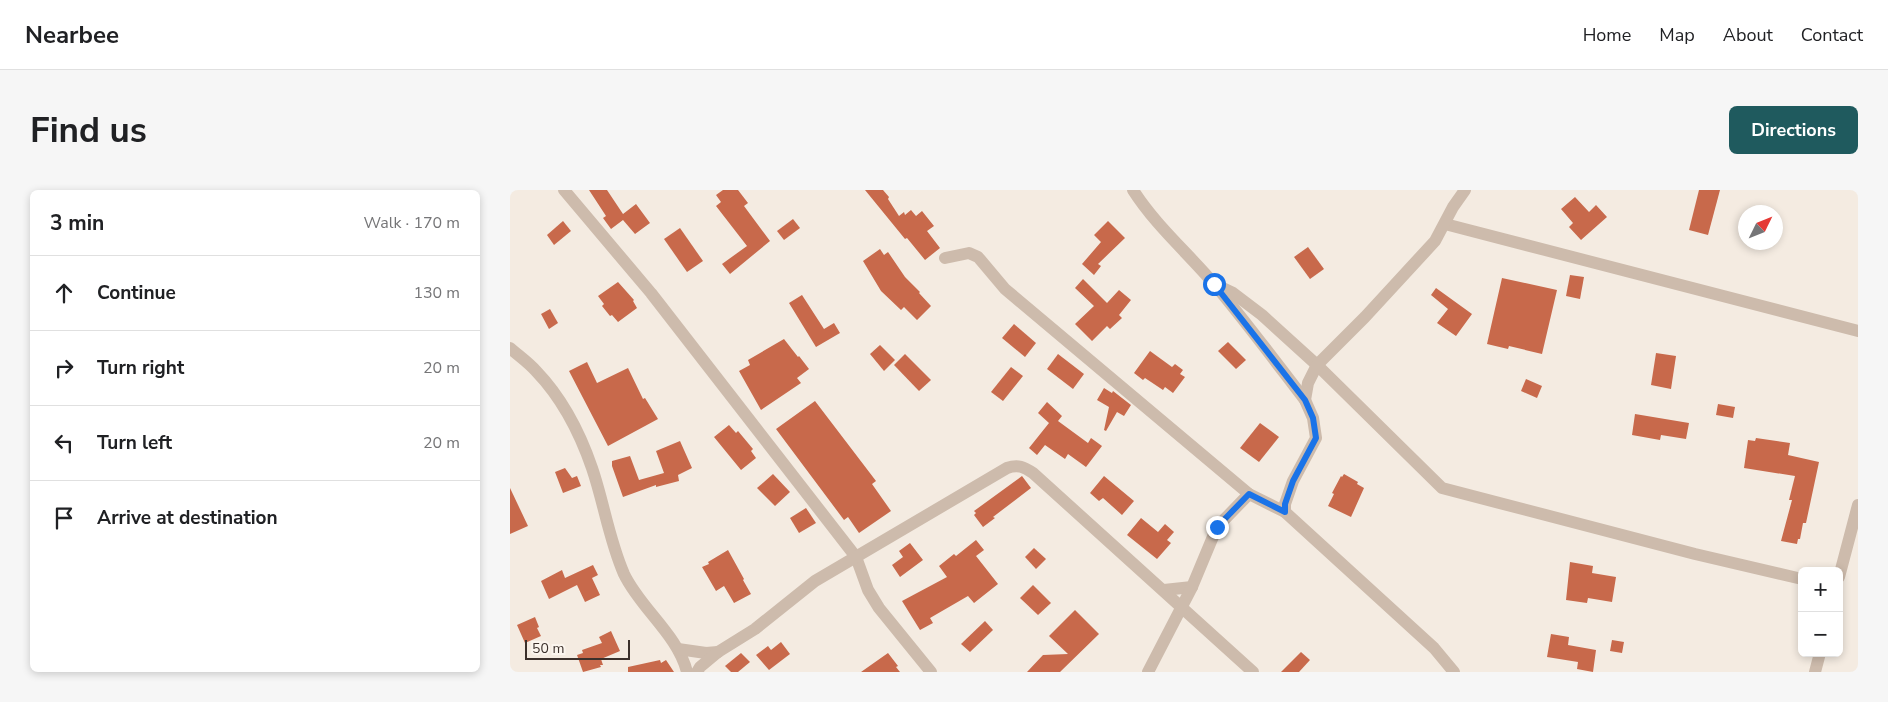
<!DOCTYPE html>
<html lang="en">
<head>
<meta charset="utf-8">
<style>
	:root { --surface:#fff; --page:#f6f6f6; --text:#202124; --muted:#757577; --line:#e0e0e0; --accent:#1f5a5e }
	body { margin:0; font-family:"Nunito Sans",sans-serif; background:var(--page); color:var(--text) }
	.controls { position:absolute; right:15px; bottom:15px; display:grid; overflow:hidden; border-radius:8px; box-shadow:0 2px 8px #0003 }
	.controls button { width:45px; height:45px; display:grid; place-items:center; padding:0; border:0; border-bottom:1px solid var(--line); background:var(--surface); color:var(--text); font:25px sans-serif }
	.compass { position:absolute; left:1228px; top:15px; width:45px; height:45px; border-radius:50%; background:var(--surface); box-shadow:0 2px 8px #0003; rotate:47deg }
	.scale { position:absolute; left:15px; bottom:12px; width:105px; box-sizing:border-box; padding-left:5px; border:2px solid #3b302b; border-top:0; font-size:14px; line-height:18px; white-space:nowrap; color:#3b302b; -webkit-text-stroke:4px #fbf5ee; paint-order:stroke }
	.stop { position:absolute; width:15px; height:15px; margin:-11px; border:4px solid #1a73e8; border-radius:50%; background:#fff }
	.stop.end { background:#1a73e8; border-color:#fff; box-shadow:0 1px 5px #0008 }
	.list { margin:0; padding:0; list-style:none }
	h2 { display:flex; justify-content:space-between; align-items:center; height:65px; margin:0; padding:0 20px; font-size:21px }
	h2 small { font-size:16px; font-weight:400; color:var(--muted) }
	.list li { display:grid; grid-template-columns:32px 1fr auto; gap:15px; align-items:center; box-sizing:border-box; height:75px; padding:0 20px; border-top:1px solid var(--line) }
	.list b { display:block; font-size:19px; white-space:nowrap }
	.list em { font-size:16px; font-style:normal; color:var(--muted) }
	.icon { flex:none; width:28px; height:28px; fill:none; stroke:currentColor; stroke-width:2; stroke-linecap:round; stroke-linejoin:round }
	.map { position:relative; flex:none; width:1348px; height:482px; overflow:hidden; border-radius:8px }
	header { display:flex; align-items:center; gap:30px; box-sizing:border-box; height:70px; padding:0 25px; background:var(--surface); border-bottom:1px solid var(--line) }
	header strong { font-size:24px }
	nav { display:flex; gap:28px; margin-inline-start:auto; font-size:18px }
	.intro { display:flex; align-items:center; justify-content:space-between; box-sizing:border-box; height:120px; padding:0 30px }
	h1 { margin:0; font-size:35px }
	.button { padding:12px 22px; border-radius:8px; background:var(--accent); color:#fff; font-size:18px; font-weight:700 }
	main { display:flex; gap:30px; padding:0 30px }
	aside { flex:1; background:var(--surface); border-radius:8px; box-shadow:0 2px 8px #0003 }
	.map>svg:first-child { display:block }
</style>
</head>
<body>
<header>
<strong>Nearbee</strong>
<nav><a>Home</a><a>Map</a><a>About</a><a>Contact</a></nav>
</header>
<div class="intro"><h1>Find us</h1><a class="button">Directions</a></div>
<main>
<aside>
<h2>3 min<small>Walk · 170 m</small></h2>
<ul class="list">
<li><svg class="icon" aria-label="ahead" viewBox="0 0 24 24"><path d="M12 20V5M6 11l6-6 6 6"/></svg><div><b>Continue</b></div><em>130 m</em></li>
<li><svg class="icon" aria-label="right" viewBox="0 0 24 24"><path d="M7 20v-9h11M14 6l5 5-5 5"/></svg><div><b>Turn right</b></div><em>20 m</em></li>
<li><svg class="icon" aria-label="left" viewBox="0 0 24 24"><path d="M17 20v-9H6M10 6l-5 5 5 5"/></svg><div><b>Turn left</b></div><em>20 m</em></li>
<li><svg class="icon" aria-label="arrive" viewBox="0 0 24 24"><path d="M6 21V4h12l-3 4 3 4H6"/></svg><div><b>Arrive at destination</b></div></li>
</ul>
</aside>
<div class="map">
<svg width="1348" height="482" viewBox="0 0 1348 482">
	<rect width="100%" height="100%" fill="#f4ebe1"/>
	<g fill="#c8694b">
		<path d="M 79,0 L 97,0 L 113,24 L 126,14 L 140,33 L 125,44 L 113,30 L 101,39 L 93,28 L 96,26 Z"/>
		<path d="M 213,0 L 228,0 L 238,13 L 234,16 L 260,51 L 220,84 L 212,74 L 237,56 L 206,16 L 211,12 L 206,5 Z"/>
		<path d="M 355,0 L 373,0 L 379,7 L 378,9 L 389,26 L 394,22 L 395,25 L 401,20 L 406,26 L 412,21 L 424,36 L 417,41 L 430,58 L 415,70 L 397,48 L 395,49 Z"/>
		<path d="M 1189,0 L 1210,0 L 1198,45 L 1179,40 Z"/>
		<path d="M 1065,7 L 1079,22 L 1086,15 L 1097,27 L 1071,50 L 1059,37 L 1063,33 L 1051,19 Z"/>
		<path d="M 283,29 L 290,38 L 274,50 L 267,41 Z"/>
		<path d="M 53,31 L 61,41 L 44,55 L 37,45 Z"/>
		<path d="M 598,31 L 615,48 L 588,74 L 591,76 L 584,85 L 572,74 L 591,52 L 584,45 Z"/>
		<path d="M 170,38 L 193,71 L 177,82 L 154,49 Z"/>
		<path d="M 798,57 L 814,79 L 800,89 L 784,67 Z"/>
		<path d="M 370,59 L 374,65 L 378,62 L 395,87 L 410,102 L 409,103 L 421,116 L 407,130 L 394,117 L 391,120 L 371,101 L 353,71 Z"/>
		<path d="M 1060,85 L 1074,87 L 1070,109 L 1056,106 Z"/>
		<path d="M 992,88 L 1047,100 L 1032,164 L 999,156 L 998,159 L 977,154 Z"/>
		<path d="M 573,89 L 597,113 L 609,100 L 621,110 L 609,125 L 612,128 L 600,139 L 597,136 L 582,151 L 565,134 L 584,116 L 565,98 Z"/>
		<path d="M 108,92 L 124,110 L 123,111 L 127,118 L 108,132 L 102,125 L 100,126 L 92,116 L 94,114 L 88,106 Z"/>
		<path d="M 926,98 L 962,124 L 946,146 L 927,133 L 938,119 L 921,105 Z"/>
		<path d="M 292,105 L 314,139 L 324,133 L 330,143 L 306,157 L 279,113 Z"/>
		<path d="M 40,119 L 48,133 L 39,139 L 31,124 Z"/>
		<path d="M 504,134 L 526,153 L 515,167 L 492,148 Z"/>
		<path d="M 274,149 L 288,167 L 289,166 L 299,179 L 287,188 L 291,193 L 251,220 L 229,181 L 240,175 L 238,170 Z"/>
		<path d="M 718,152 L 736,170 L 726,179 L 708,161 Z"/>
		<path d="M 370,155 L 385,170 L 374,181 L 360,164 Z"/>
		<path d="M 640,161 L 662,177 L 665,174 L 673,180 L 670,184 L 675,187 L 663,203 L 655,197 L 653,200 L 635,188 L 633,190 L 624,183 Z"/>
		<path d="M 1146,163 L 1166,166 L 1161,199 L 1141,195 Z"/>
		<path d="M 395,164 L 421,190 L 409,201 L 384,175 Z"/>
		<path d="M 548,164 L 574,184 L 563,199 L 537,179 Z"/>
		<path d="M 77,172 L 87,193 L 118,178 L 133,209 L 135,208 L 148,229 L 98,256 L 59,181 Z"/>
		<path d="M 501,177 L 513,186 L 493,211 L 481,202 Z"/>
		<path d="M 1016,189 L 1032,196 L 1027,208 L 1011,201 Z"/>
		<path d="M 594,198 L 602,203 L 603,201 L 621,215 L 614,226 L 607,222 L 596,241 L 594,240 L 599,217 L 587,210 Z"/>
		<path d="M 305,211 L 366,291 L 362,294 L 381,321 L 349,343 L 338,327 L 334,330 L 266,239 Z"/>
		<path d="M 537,212 L 552,226 L 548,231 L 578,253 L 581,248 L 592,256 L 576,277 L 558,264 L 555,269 L 535,255 L 527,265 L 519,258 L 539,233 L 528,223 Z"/>
		<path d="M 1208,214 L 1225,217 L 1223,228 L 1206,225 Z"/>
		<path d="M 1125,224 L 1179,233 L 1176,249 L 1151,245 L 1150,250 L 1122,245 Z"/>
		<path d="M 750,233 L 769,247 L 749,272 L 730,258 Z"/>
		<path d="M 219,235 L 226,243 L 228,241 L 243,259 L 241,261 L 246,268 L 231,280 L 204,247 Z"/>
		<path d="M 1246,248 L 1280,253 L 1278,265 L 1309,272 L 1296,333 L 1293,333 L 1290,349 L 1288,349 L 1287,354 L 1271,351 L 1282,310 L 1279,310 L 1285,286 L 1234,278 L 1238,250 L 1245,251 Z"/>
		<path d="M 170,251 L 182,278 L 168,285 L 169,291 L 146,297 L 146,295 L 113,307 L 102,276 L 102,271 L 120,266 L 129,290 L 154,283 L 146,261 Z"/>
		<path d="M 55,278 L 62,288 L 67,286 L 71,296 L 53,303 L 45,282 Z"/>
		<path d="M 263,284 L 280,302 L 265,316 L 247,298 Z"/>
		<path d="M 834,284 L 848,292 L 847,294 L 854,298 L 841,327 L 818,316 L 824,304 L 822,303 L 831,286 L 832,287 Z"/>
		<path d="M 512,286 L 521,298 L 483,327 L 485,328 L 473,337 L 464,325 L 466,323 L 464,321 Z"/>
		<path d="M 594,286 L 624,311 L 612,325 L 593,308 L 589,311 L 580,303 Z"/>
		<path d="M 0,298 L 18,336 L 0,344 Z"/>
		<path d="M 296,318 L 306,333 L 289,343 L 280,328 Z"/>
		<path d="M 631,328 L 648,342 L 655,334 L 664,342 L 657,350 L 661,353 L 647,369 L 617,345 Z"/>
		<path d="M 466,350 L 474,360 L 466,366 L 488,394 L 464,413 L 458,406 L 420,428 L 423,433 L 410,440 L 392,411 L 437,387 L 429,376 L 444,364 L 446,366 Z"/>
		<path d="M 400,353 L 413,370 L 390,387 L 382,375 L 393,367 L 389,361 Z"/>
		<path d="M 524,358 L 536,369 L 526,379 L 515,367 Z"/>
		<path d="M 218,360 L 234,389 L 233,390 L 241,404 L 224,413 L 214,396 L 206,401 L 192,377 L 199,374 L 198,372 Z"/>
		<path d="M 1060,372 L 1083,376 L 1082,383 L 1106,387 L 1102,412 L 1078,408 L 1077,413 L 1056,410 Z"/>
		<path d="M 83,375 L 88,385 L 82,388 L 90,405 L 75,412 L 67,395 L 39,409 L 31,391 L 52,380 L 55,388 Z"/>
		<path d="M 523,395 L 541,413 L 528,425 L 510,408 Z"/>
		<path d="M 565,420 L 589,444 L 550,482 L 517,482 L 533,465 L 558,464 L 539,446 Z"/>
		<path d="M 25,427 L 29,437 L 27,438 L 31,446 L 15,453 L 7,435 Z"/>
		<path d="M 475,431 L 483,440 L 460,462 L 451,454 Z"/>
		<path d="M 101,441 L 110,461 L 91,469 L 93,475 L 90,475 L 91,477 L 73,482 L 67,465 L 73,463 L 72,460 L 92,453 L 89,447 Z"/>
		<path d="M 1041,444 L 1059,447 L 1058,455 L 1086,460 L 1083,482 L 1067,479 L 1068,472 L 1037,467 Z"/>
		<path d="M 1102,450 L 1114,452 L 1112,463 L 1100,461 Z"/>
		<path d="M 271,452 L 280,464 L 259,480 L 246,465 L 258,456 L 261,460 Z"/>
		<path d="M 791,462 L 800,470 L 789,482 L 771,482 Z"/>
		<path d="M 231,463 L 240,472 L 228,482 L 221,482 L 215,476 Z"/>
		<path d="M 378,463 L 388,476 L 386,477 L 390,482 L 351,482 Z"/>
		<path d="M 150,470 L 151,473 L 156,470 L 164,482 L 118,482 L 118,477 Z"/>
	</g>
	<g fill="none" stroke-linecap="round" stroke-linejoin="round">
		<g stroke="#cdbbac" stroke-width="12">
			<path d="M 54,0 L 141,103 L 346,367 L 358,400 L 369,418 L 421,482"/>
			<path d="M 623,0 C 646,36 678,63 705,95 C 736,132 765,171 795,210 L 803,228 L 806,248 L 783,291 L 775,314 L 775,322 L 924,458 L 944,482"/>
			<path d="M 935,34 L 1348,141"/>
			<path d="M 435,68 L 459,63 L 468,67 L 495,99 L 739,304"/>
			<path d="M 704,94 L 723,103 L 752,125 L 807,175 L 932,298 L 1185,364 L 1292,389"/>
			<path d="M 0,158 C 9,166 18,172 26,181 C 52,208 70,243 82,278 C 94,313 99,350 114,384 C 130,418 168,445 177,482"/>
			<path d="M 795,210 L 798,193 L 807,175 L 855,127 L 925,51 L 943,17 L 955,0"/>
			<path d="M 1329,387 L 1348,315"/>
			<path d="M 654,400 L 682,397"/>
			<path d="M 168,459 L 196,463 L 208,462"/>
			<path d="M 187,482 L 190,477 L 208,462 L 245,439 L 305,391 L 497,278 C 508,274 514,277 523,283 L 743,482"/>
			<path d="M 638,482 L 682,397 L 707,337 L 739,304 L 775,322"/>
			<path d="M 1305,482 L 1310,463"/>
		</g>
	</g>
	<g fill="none" stroke-linecap="round" stroke-linejoin="round">
		<path stroke="#1a73e8" stroke-width="6" d="M 704,94 L 795,210 L 803,228 L 806,248 L 783,291 L 775,314 L 775,322 L 739,304 L 707,337"/>
	</g>
</svg>
<div class="controls">
<button>+</button>
<button>−</button>
</div>
<svg class="compass" viewBox="-18 -18 36 36"><path d="M0-13l5 13h-10z" fill="#e53935"/><path d="M0 13l5-13h-10z" fill="#757577"/></svg>
<div class="scale">50 m</div>
<div class="stop" style="left:704px;top:94px"></div>
<div class="stop end" style="left:707px;top:337px"></div>
</div>
</main>
</body>
</html>
